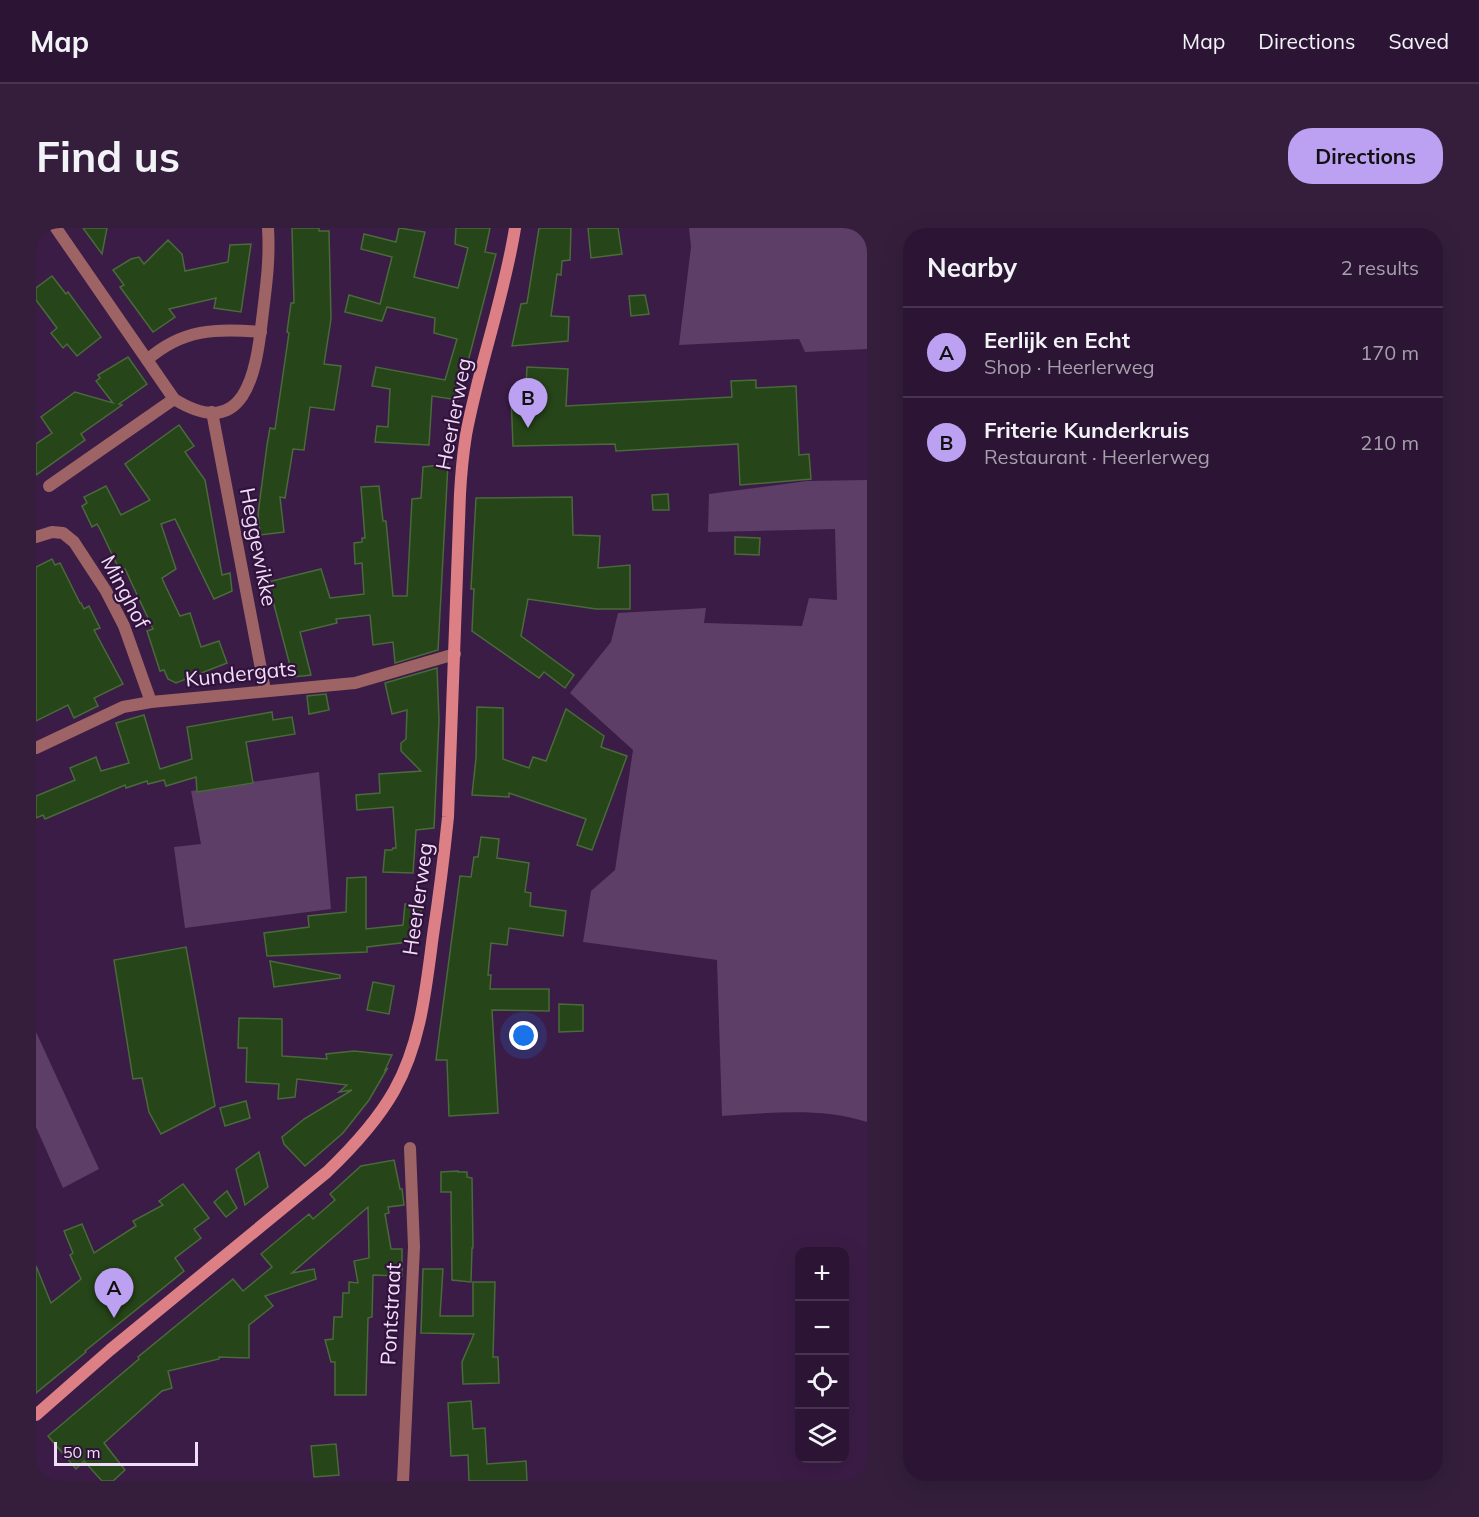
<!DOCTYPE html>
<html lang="en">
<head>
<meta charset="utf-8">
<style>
	:root { --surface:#2c1534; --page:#341e3c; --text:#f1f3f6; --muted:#a69fac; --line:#48344f; --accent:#bca0f2 }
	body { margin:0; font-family:Mulish,sans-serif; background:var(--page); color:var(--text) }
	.controls { position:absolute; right:18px; bottom:18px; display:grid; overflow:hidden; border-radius:12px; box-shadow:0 6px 24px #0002 }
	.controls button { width:54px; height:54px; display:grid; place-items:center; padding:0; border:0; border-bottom:2px solid var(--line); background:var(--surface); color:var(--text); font:30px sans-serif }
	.scale { position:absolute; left:18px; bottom:15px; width:144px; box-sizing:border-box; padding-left:6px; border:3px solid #f0ddf7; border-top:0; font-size:16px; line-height:21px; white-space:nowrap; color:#f0ddf7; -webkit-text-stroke:4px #31123b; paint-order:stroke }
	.you { position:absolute; left:488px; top:808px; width:21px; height:21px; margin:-15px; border:4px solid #fff; border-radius:50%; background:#1a73e8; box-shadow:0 0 0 9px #1a73e833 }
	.badge { display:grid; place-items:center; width:39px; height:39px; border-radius:50%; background:var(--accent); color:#111; font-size:20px; font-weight:700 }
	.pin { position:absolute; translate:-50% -50px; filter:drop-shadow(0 2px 3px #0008) }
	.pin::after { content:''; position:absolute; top:32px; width:21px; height:18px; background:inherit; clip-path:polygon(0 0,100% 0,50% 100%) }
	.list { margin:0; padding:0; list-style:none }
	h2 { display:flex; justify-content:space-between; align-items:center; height:78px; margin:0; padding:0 24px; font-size:26px }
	h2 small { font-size:20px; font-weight:400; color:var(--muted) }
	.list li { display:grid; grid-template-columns:39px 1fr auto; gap:18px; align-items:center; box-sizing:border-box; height:90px; padding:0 24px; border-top:2px solid var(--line) }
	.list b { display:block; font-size:22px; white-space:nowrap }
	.list p { margin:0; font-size:20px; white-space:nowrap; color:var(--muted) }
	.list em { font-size:20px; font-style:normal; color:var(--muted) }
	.icon { flex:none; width:33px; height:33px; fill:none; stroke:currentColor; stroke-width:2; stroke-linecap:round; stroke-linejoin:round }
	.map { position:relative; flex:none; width:831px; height:1253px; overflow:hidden; border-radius:24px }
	header { display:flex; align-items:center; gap:36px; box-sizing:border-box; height:84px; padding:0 30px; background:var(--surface); border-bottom:2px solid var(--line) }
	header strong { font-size:28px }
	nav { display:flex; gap:33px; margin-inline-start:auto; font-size:21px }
	.intro { display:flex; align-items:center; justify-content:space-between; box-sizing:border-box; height:144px; padding:0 36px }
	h1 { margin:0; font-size:42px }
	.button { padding:15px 27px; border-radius:24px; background:var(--accent); color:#111; font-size:21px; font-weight:700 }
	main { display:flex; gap:36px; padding:0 36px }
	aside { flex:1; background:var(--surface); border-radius:24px; box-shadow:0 6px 24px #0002 }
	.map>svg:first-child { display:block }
</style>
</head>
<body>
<header>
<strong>Map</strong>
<nav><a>Map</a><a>Directions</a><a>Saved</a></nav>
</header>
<div class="intro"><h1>Find us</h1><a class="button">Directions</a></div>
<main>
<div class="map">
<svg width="831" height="1253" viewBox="0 0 831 1253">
	<rect width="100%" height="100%" fill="#3b1c46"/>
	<g fill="#5c3e66">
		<path d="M 653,0 L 831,0 L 831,121 L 769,124 L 763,111 L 643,117 L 655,19 Z"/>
		<path d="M 831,252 L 831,894 C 784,879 735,885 686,888 L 681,732 L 547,714 L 555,663 L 579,642 L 597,522 L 534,465 L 575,414 L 582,385 L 670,380 L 668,395 L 766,398 L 773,370 L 801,372 L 799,301 L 672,304 L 673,266 L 771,253 Z"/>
		<path d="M 283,544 L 295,681 L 149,700 L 138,619 L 165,616 L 155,563 Z"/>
		<path d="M 0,804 L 63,941 L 27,960 L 0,899 Z"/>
	</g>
	<g fill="#264518" stroke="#496a3b" stroke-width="1.5">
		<path d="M 47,0 L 71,0 L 66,26 Z"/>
		<path d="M 256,0 L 283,0 L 283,3 L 293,3 L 295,91 L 288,136 L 305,138 L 298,182 L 274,179 L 268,222 L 257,221 L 249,270 L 244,269 L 248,304 L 224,307 L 222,286 L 231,217 L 234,200 L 239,201 L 253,105 L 251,104 L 255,75 L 258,75 Z"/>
		<path d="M 363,0 L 389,4 L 378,49 L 422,60 L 432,20 L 419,16 L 420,0 L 454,0 L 449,24 L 460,26 L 422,172 L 396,168 L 393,217 L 339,214 L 341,198 L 352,199 L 354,161 L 336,158 L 340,139 L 409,152 L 421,111 L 398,105 L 399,90 L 351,79 L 346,93 L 309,84 L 313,67 L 344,76 L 356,29 L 325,21 L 328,6 L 360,14 Z"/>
		<path d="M 503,0 L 535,0 L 534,32 L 526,33 L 525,47 L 521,46 L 515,88 L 533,89 L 532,113 L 476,118 L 485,76 L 491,75 Z"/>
		<path d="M 552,0 L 582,0 L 586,26 L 555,30 Z"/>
		<path d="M 132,12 L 146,26 L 149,43 L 192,34 L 194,17 L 215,16 L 205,84 L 178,80 L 180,70 L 133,81 L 139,89 L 117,104 L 84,59 L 88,57 L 77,42 L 95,31 L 103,29 L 108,36 Z"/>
		<path d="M 16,48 L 30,66 L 32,64 L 65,109 L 41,128 L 31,116 L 27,120 L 15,105 L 21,100 L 0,72 L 0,60 Z"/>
		<path d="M 609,67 L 613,86 L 595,88 L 593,68 Z"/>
		<path d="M 92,129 L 111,156 L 83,176 L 86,177 L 45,206 L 49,212 L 0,247 L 0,216 L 16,205 L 5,189 L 39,164 L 77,175 L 60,153 L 64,150 L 62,147 Z"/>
		<path d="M 491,139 L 532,141 L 530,178 L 696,169 L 695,153 L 720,152 L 720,160 L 760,158 L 763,227 L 773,226 L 775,251 L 704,257 L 702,216 L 580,223 L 579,216 L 477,218 L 475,167 L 481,168 L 482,156 L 490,157 Z"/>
		<path d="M 143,197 L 158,218 L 149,224 L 169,252 L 186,347 L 194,345 L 196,363 L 178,371 L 139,291 L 125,296 L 140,341 L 126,350 L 129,357 L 144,388 L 154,385 L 165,419 L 183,413 L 191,435 L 140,455 L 132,451 L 128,442 L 124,443 L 111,403 L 117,401 L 89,341 L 84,343 L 65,303 L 61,296 L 56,299 L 46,278 L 51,275 L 48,269 L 70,258 L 85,287 L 114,272 L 89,236 Z"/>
		<path d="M 412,236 L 402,422 L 359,435 L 357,414 L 337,417 L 334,387 L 300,391 L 301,395 L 264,404 L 275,447 L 257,449 L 232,354 L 285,341 L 294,370 L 328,366 L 326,335 L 319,336 L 318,315 L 326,314 L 326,310 L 329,310 L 325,259 L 343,258 L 347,293 L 350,293 L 357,368 L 371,368 L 376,271 L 385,270 L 387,239 Z"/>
		<path d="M 632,266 L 633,282 L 617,282 L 616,267 Z"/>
		<path d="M 536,269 L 537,307 L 564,308 L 562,340 L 594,337 L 594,381 L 560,381 L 492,371 L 485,408 L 538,447 L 529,460 L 508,444 L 503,450 L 436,403 L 438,361 L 435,361 L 440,270 Z"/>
		<path d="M 699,309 L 724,310 L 723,327 L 699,326 Z"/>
		<path d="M 16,331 L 19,337 L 24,335 L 44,375 L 45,375 L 48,381 L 53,378 L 64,400 L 58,402 L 87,456 L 58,470 L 62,478 L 38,490 L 32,477 L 0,493 L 0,339 Z"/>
		<path d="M 401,440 L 403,492 L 398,600 L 380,602 L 377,645 L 347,644 L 349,622 L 356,622 L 357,620 L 360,620 L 357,579 L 321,582 L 320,567 L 344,565 L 343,546 L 385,543 L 365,523 L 365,515 L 370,511 L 371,482 L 356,486 L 349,455 Z"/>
		<path d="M 290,466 L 293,482 L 273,486 L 271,468 Z"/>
		<path d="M 441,479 L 467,480 L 467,531 L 493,540 L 497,529 L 510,533 L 530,481 L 568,508 L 565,519 L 591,528 L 556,622 L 541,617 L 550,591 L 473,565 L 473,569 L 436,567 L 440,530 Z"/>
		<path d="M 236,484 L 237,492 L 256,489 L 259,506 L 210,514 L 217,555 L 161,564 L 160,549 L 130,558 L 128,552 L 112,556 L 111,553 L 90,560 L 89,557 L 9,591 L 7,587 L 0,590 L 0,568 L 39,552 L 34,540 L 60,529 L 65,543 L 93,535 L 80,495 L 108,487 L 124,541 L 156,531 L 151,499 Z"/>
		<path d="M 445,609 L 463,611 L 461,630 L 493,635 L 489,664 L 495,665 L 494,678 L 530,683 L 527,708 L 473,700 L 471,717 L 455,715 L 452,747 L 455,747 L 454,761 L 513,761 L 513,783 L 456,782 L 462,885 L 413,888 L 411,832 L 400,832 L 403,808 L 424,648 L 435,649 L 438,629 L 442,629 Z"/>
		<path d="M 330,649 L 330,701 L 367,697 L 369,676 L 386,676 L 381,713 L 331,719 L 331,724 L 231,728 L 228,705 L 273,699 L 272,688 L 310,684 L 311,650 Z"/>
		<path d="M 150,719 L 179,878 L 125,906 L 113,884 L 106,850 L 97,851 L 78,732 Z"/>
		<path d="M 234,733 L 304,747 L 304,750 L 238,759 Z"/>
		<path d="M 337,754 L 358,758 L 353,786 L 331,782 Z"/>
		<path d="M 523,776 L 547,777 L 547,803 L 523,804 Z"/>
		<path d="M 203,790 L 246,791 L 246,828 L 291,831 L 290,826 L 318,823 L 356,827 L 349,842 L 351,841 L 333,872 L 307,905 L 269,938 L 248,916 L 246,909 L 268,891 L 316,862 L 303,864 L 311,857 L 261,851 L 259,869 L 242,871 L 243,856 L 210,854 L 211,820 L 202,820 Z"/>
		<path d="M 210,873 L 214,890 L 189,898 L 184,880 Z"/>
		<path d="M 223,924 L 232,959 L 209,977 L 200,941 Z"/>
		<path d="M 358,932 L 364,961 L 366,961 L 368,977 L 352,979 L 353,985 L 349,986 L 355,1021 L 366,1021 L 366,1048 L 337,1047 L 336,1089 L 332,1090 L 330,1167 L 299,1167 L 299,1134 L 295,1134 L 289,1112 L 297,1111 L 298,1089 L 306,1089 L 307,1065 L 313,1065 L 313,1054 L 322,1055 L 318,1033 L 333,1030 L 332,979 L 256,1045 L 278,1041 L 280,1051 L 229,1068 L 237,1078 L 213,1097 L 213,1130 L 183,1129 L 183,1131 L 132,1143 L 136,1160 L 126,1163 L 68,1215 L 89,1242 L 77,1253 L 66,1253 L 48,1233 L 40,1241 L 12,1208 L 103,1131 L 102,1129 L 197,1051 L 207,1063 L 236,1039 L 225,1026 L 273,986 L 277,991 L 299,972 L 294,966 L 325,938 Z"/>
		<path d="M 422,943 L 422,944 L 431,944 L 431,949 L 436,950 L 437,1020 L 436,1020 L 435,1054 L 416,1052 L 415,964 L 405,964 L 405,944 Z"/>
		<path d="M 147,956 L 173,990 L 158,1001 L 165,1010 L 139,1030 L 148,1043 L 49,1123 L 50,1124 L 0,1165 L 0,1038 L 15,1075 L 45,1051 L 34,1027 L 37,1025 L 28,1003 L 46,996 L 58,1025 L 100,998 L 97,993 L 127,977 L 123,973 Z"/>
		<path d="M 191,963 L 201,980 L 190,989 L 178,974 Z"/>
		<path d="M 387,1041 L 407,1041 L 404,1088 L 437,1088 L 437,1054 L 459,1054 L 457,1129 L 462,1129 L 463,1155 L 427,1156 L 426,1134 L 438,1106 L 385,1105 Z"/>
		<path d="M 435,1173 L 437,1201 L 449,1200 L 451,1236 L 490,1233 L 491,1253 L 433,1253 L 432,1227 L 415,1228 L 412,1175 Z"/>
		<path d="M 300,1216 L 303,1247 L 278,1249 L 275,1218 Z"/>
	</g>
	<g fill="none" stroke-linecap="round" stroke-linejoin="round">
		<g stroke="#9d6365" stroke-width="12">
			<path d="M 20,0 L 138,171 C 209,215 220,145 226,92 C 230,59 234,33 232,0"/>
			<path d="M 111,132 C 146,101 180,100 225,104"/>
			<path d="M 176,184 L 229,462"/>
			<path d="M 13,258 L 138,171"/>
			<path d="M 0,309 L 16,304 L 27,305 L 38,314 L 70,363 L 88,398 L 115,474"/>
			<path d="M 0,520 L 87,479 L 115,474 L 319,455 L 419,426"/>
			<path d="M 367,1253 L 378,1019 L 374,920"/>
		</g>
		<path stroke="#dc8085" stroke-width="12" d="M 0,1187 L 74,1122 L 291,944 C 316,920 341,893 358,863 C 385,815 390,760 397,707 C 403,668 408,628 412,589 L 424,266 C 425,247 427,226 430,207 C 443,137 468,70 479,0"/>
	</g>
	<g text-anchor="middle" stroke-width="4.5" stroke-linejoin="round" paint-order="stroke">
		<g font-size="21" fill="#f0ddf7" stroke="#31123b">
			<text transform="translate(418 186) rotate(-79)" y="7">Heerlerweg</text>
			<text transform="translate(222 319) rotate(79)" y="7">Heggewikke</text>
			<text transform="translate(89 364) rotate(62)" y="7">Minghof</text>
			<text transform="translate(205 446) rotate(-6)" y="7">Kundergats</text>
			<text transform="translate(382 671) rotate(-82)" y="7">Heerlerweg</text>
			<text transform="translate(355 1086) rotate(-87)" y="7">Pontstraat</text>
		</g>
	</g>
</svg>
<div class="controls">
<button>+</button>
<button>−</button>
<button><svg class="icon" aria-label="locate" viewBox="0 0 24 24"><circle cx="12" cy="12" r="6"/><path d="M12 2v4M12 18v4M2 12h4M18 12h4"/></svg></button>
<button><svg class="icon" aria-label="layers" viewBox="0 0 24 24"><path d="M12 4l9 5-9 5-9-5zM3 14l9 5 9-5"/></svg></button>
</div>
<div class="scale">50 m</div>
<div class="you"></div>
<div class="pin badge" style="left:78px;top:1090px">A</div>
<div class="pin badge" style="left:492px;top:200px">B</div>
</div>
<aside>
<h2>Nearby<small>2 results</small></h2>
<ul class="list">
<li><span class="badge">A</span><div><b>Eerlijk en Echt</b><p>Shop · Heerlerweg</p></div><em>170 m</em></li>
<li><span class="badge">B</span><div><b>Friterie Kunderkruis</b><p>Restaurant · Heerlerweg</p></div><em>210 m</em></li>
</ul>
</aside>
</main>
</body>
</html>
